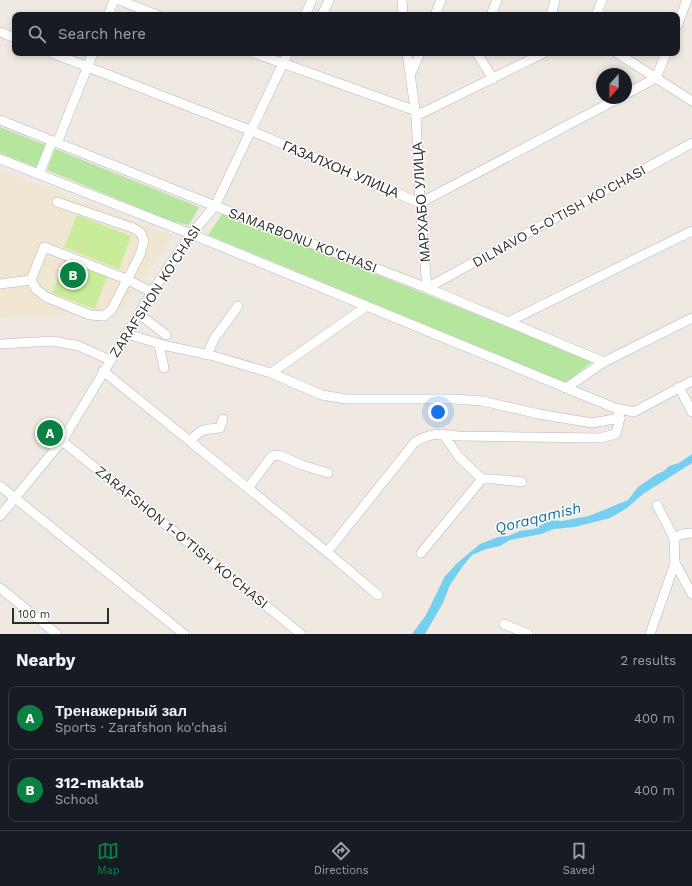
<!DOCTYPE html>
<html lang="en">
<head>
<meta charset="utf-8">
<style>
	:root { --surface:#171b24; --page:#20242c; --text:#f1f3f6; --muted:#9ea1a6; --line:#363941; --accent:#0b8043 }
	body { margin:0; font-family:"Work Sans",sans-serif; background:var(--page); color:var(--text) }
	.compass { position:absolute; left:596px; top:68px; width:36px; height:36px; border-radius:50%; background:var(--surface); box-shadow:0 2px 6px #0003; rotate:201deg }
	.scale { position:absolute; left:12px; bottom:10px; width:97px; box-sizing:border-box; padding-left:4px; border:2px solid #2e2e2e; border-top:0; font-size:11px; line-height:14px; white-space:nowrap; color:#2e2e2e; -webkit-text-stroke:3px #fff; paint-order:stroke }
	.you { position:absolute; left:438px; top:412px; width:14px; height:14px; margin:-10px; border:3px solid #fff; border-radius:50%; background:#1a73e8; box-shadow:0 0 0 6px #1a73e833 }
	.badge { display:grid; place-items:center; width:26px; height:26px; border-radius:50%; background:var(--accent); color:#fff; font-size:13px; font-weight:700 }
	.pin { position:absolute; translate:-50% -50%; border:2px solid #fff; box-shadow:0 1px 4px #0006 }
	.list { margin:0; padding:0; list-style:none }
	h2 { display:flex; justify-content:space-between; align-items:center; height:52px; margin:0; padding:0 16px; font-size:17px }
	h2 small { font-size:13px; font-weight:400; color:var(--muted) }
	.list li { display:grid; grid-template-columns:26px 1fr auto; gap:12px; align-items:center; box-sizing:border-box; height:64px; margin:0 8px 8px; padding:0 8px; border:1px solid var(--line); border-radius:8px }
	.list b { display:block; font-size:15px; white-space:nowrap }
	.list p { margin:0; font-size:13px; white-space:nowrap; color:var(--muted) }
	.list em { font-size:13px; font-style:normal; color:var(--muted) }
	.icon { flex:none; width:22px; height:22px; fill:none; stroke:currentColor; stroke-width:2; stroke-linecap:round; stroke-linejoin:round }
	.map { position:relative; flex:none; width:692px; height:634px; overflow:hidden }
	.search { position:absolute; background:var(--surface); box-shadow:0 2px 6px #0003; left:12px; right:12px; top:12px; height:44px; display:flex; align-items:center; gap:10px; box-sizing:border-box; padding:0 14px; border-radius:8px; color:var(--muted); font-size:15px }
	.sheet { height:196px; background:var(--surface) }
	nav { display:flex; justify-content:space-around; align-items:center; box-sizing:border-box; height:56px; border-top:1px solid var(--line); background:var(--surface); font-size:11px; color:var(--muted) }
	nav a { display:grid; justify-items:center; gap:2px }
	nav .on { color:var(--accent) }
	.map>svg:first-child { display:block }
</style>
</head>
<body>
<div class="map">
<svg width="692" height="634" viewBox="0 0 692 634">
	<rect width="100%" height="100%" fill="#efe9e1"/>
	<path fill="#f0e6d1" d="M 0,171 L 173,236 L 115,318 L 67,315 L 0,317 Z"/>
	<g fill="#b6e59e">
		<path d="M 0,127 L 45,145 L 46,148 L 40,165 L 36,167 L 0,153 Z"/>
		<path d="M 55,149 L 199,207 L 189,225 L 171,221 L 47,170 Z"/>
		<path d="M 223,213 L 593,361 L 566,383 L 208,235 Z"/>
	</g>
	<g fill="#c9ec9a">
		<path d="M 77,215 L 131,236 L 119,269 L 64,247 Z"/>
		<path d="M 65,259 L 107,276 L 95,309 L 52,293 Z"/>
	</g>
	<path fill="#75cff0" d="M 692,454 L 692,463 L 643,494 L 627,508 L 610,518 L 575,527 L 554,529 L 541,534 L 510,540 L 500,546 L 486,549 L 472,555 L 463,566 L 450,585 L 443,603 L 425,634 L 412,634 L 426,615 L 445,576 L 451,570 L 456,564 L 480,544 L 498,537 L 508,536 L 520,531 L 534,529 L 550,520 L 562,521 L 589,516 L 628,500 L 638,487 L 657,474 L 664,471 L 669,466 L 679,463 Z"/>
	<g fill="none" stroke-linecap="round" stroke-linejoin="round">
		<defs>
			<g id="minor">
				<path d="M 119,0 L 157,15"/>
				<path d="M 402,0 L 403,15"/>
				<path d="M 108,15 L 114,0"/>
				<path d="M 305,15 L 312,0"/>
				<path d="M 322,15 L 329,0"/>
				<path d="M 435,15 L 441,0"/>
				<path d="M 491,15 L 497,0"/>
				<path d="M 551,15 L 555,0"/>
				<path d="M 596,15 L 602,0"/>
				<path d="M 677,26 L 687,0"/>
				<path d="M 0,32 L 15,38"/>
				<path d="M 52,53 L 252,131 L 420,203 L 619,98"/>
				<path d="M 254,53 L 416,111"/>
				<path d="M 407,53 L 416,116 L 420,203 L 427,288 L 692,143"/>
				<path d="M 477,53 L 493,79"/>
				<path d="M 617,53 L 692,101"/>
				<path d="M 411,73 L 420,53"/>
				<path d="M 626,94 L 656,78 L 666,53"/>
				<path d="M 416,116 L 544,53"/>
				<path d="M 0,120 L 215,206 L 427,288 L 604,362"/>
				<path d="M 57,143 L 93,53"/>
				<path d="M 0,159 L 191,234 L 615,408 L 634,412 L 692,381"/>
				<path d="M 39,174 L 52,141"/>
				<path d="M 31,280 L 36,289 L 46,297 L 90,315 L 104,316 L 112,309 L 140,255 L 144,241 L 141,233 L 133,228 L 57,202"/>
				<path d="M 0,284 L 31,280 L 44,247 L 126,279 L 152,292"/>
				<path d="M 139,314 L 166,335"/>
				<path d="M 508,322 L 692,231"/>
				<path d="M 127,334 L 167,346 L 210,355 L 271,373 L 322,395 L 346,399 L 454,399 L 482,401 L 539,414 L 592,423 L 620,418"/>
				<path d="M 0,344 L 53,341 L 79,346 L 110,360"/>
				<path d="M 159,344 L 164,368"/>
				<path d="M 207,355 L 214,339 L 238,306"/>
				<path d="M 103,371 L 327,552 L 378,595"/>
				<path d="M 271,373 L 367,306"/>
				<path d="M 679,387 L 692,412"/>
				<path d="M 566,388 L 604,362 L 692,318"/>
				<path d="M 443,434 L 459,457 L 482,479 L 494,479 L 522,482"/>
				<path d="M 62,441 L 301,634"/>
				<path d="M 190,441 C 201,429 204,429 220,428 L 223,419"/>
				<path d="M 0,486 L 184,634"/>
				<path d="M 248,488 L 272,456 L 279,455 L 302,465 L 328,473"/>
				<path d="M 657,505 L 674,538 L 675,563 L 692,594"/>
				<path d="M 0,516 L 62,441 L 155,287 L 191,234 L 215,206 L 288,53"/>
				<path d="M 674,538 L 682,534 L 692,533"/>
				<path d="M 327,552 L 415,442 C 430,433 441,433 457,436 L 599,438 L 616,434 L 620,418 L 618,414"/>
				<path d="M 421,553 L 482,479"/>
				<path d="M 0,588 L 57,634"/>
				<path d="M 504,624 L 528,634"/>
				<path d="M 650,634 L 675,563"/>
			</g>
		</defs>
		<use href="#minor" stroke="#b4b7c1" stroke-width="10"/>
		<use href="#minor" stroke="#fff" stroke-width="9"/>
	</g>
	<g text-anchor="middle" stroke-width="3" stroke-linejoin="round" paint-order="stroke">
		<g font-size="14" fill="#2e2e2e" stroke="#fff">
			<text transform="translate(341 169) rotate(23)" y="5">ГАЗАЛХОН УЛИЦА</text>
			<text transform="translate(421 202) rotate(-94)" y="5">МАРХАБО УЛИЦА</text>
			<text transform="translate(559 216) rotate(-29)" y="5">DILNAVO 5-O'TISH KO'CHASI</text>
			<text transform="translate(303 240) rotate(21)" y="5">SAMARBONU KO'CHASI</text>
			<text transform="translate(155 291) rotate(-57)" y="5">ZARAFSHON KO'CHASI</text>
			<text transform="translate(182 537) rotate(39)" y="5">ZARAFSHON 1-O'TISH KO'CHASI</text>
		</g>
		<g font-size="15" font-style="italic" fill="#0d6fa3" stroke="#fff">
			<text transform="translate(538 518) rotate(-14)" y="5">Qoraqamish</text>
		</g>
	</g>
</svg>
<svg class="compass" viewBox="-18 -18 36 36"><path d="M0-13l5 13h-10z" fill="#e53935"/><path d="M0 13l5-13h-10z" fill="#9ea1a6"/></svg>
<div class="scale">100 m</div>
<div class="you"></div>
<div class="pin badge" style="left:50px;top:433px">A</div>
<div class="pin badge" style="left:73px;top:275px">B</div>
<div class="search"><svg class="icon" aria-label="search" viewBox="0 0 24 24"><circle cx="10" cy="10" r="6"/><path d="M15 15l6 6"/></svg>Search here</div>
</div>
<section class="sheet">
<h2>Nearby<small>2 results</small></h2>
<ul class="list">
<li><span class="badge">A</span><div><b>Тренажерный зал</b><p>Sports · Zarafshon ko'chasi</p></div><em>400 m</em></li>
<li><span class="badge">B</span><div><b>312-maktab</b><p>School</p></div><em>400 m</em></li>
</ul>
</section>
<nav>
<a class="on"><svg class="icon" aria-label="map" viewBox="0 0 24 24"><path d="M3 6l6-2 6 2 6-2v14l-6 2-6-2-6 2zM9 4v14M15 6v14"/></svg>Map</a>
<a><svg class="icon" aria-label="directions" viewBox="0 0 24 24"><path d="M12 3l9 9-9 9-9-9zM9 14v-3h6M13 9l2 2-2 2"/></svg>Directions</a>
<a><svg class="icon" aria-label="saved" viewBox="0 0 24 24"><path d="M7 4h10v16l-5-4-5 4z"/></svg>Saved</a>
</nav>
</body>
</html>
